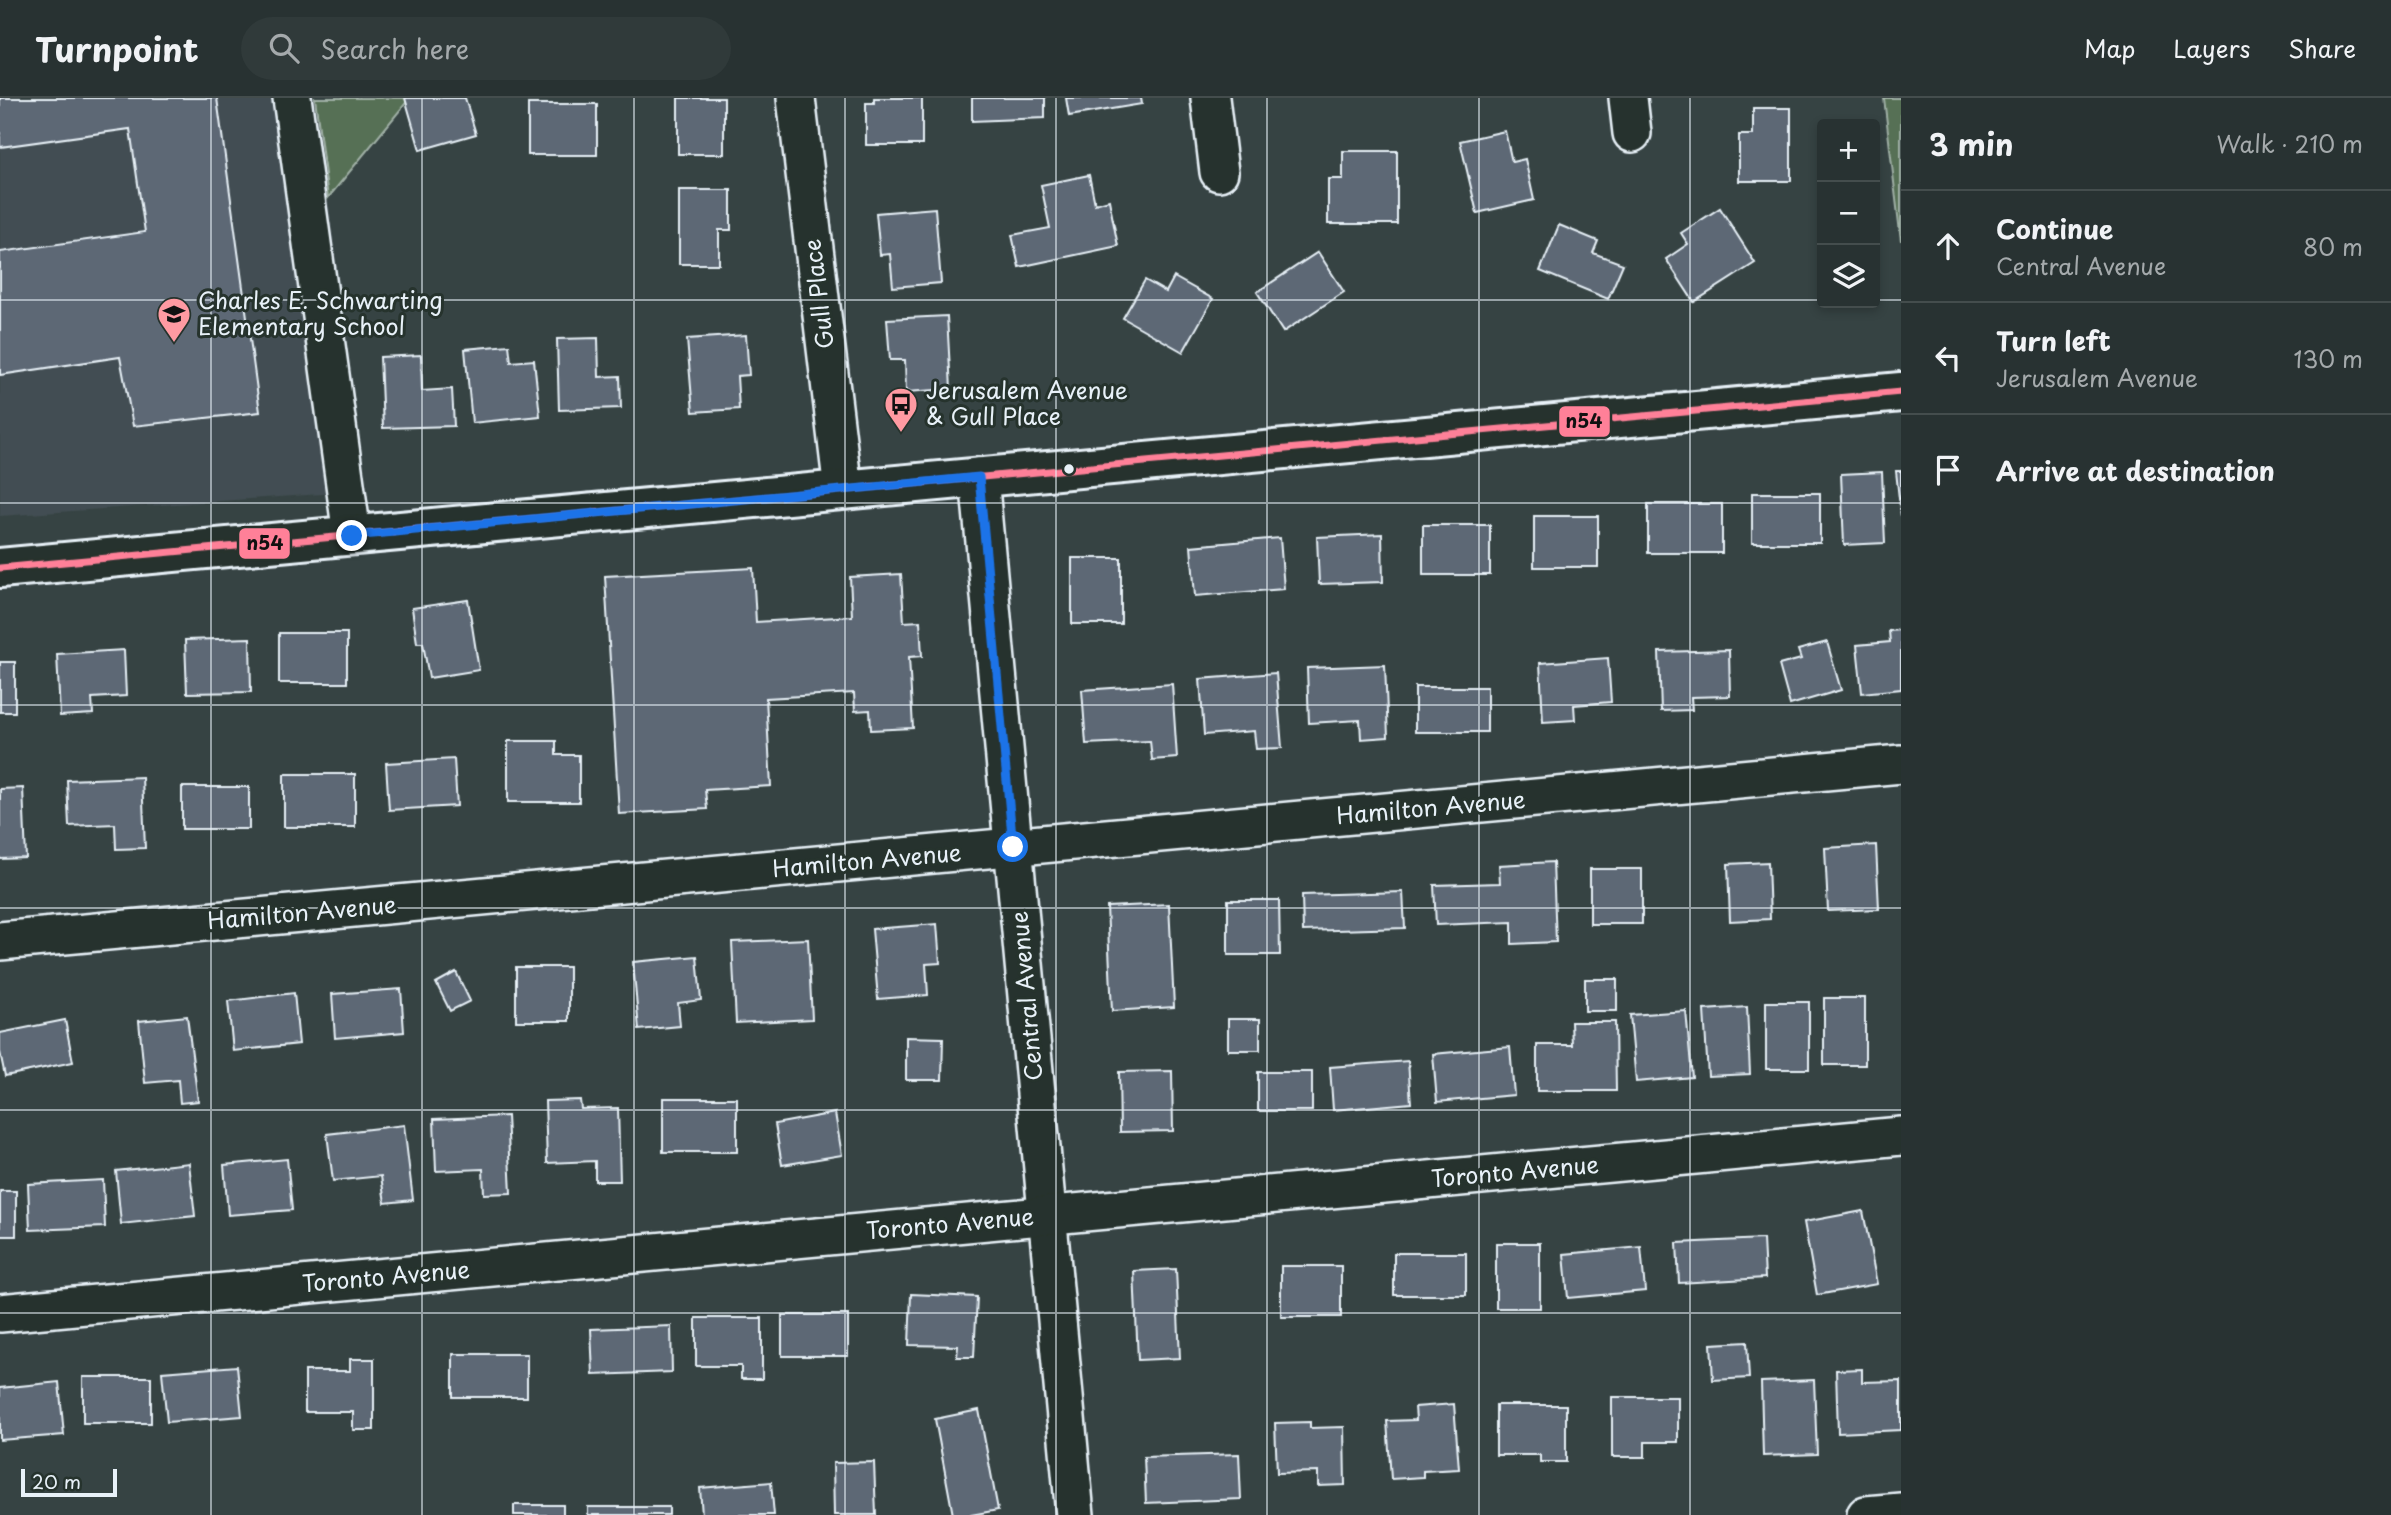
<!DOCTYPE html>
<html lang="en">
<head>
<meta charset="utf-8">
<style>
	:root { --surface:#283232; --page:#303a3a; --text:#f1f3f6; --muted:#a5aaac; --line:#444d4d }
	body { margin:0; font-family:"Playpen Sans",sans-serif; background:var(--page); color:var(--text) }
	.controls { position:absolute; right:21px; top:21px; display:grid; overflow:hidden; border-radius:7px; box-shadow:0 4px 10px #0003 }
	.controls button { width:63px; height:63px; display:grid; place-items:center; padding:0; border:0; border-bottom:2px solid var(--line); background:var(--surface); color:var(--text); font:35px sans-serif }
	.scale { position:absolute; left:21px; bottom:18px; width:96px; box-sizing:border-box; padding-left:7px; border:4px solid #e8f1f8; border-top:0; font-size:19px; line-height:24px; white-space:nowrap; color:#e8f1f8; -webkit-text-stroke:5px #26332d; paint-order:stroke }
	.stop { position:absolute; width:21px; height:21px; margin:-16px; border:5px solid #1a73e8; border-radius:50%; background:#fff }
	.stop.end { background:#1a73e8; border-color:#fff; box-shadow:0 2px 7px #0008 }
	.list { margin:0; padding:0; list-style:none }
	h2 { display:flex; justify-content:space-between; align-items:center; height:91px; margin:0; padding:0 28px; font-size:30px }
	h2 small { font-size:23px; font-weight:400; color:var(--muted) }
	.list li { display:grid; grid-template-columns:46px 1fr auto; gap:21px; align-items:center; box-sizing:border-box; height:112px; padding:0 28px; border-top:2px solid var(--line) }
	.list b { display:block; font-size:26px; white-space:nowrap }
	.list p { margin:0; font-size:23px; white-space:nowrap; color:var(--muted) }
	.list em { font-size:23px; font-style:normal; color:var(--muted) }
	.icon { flex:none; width:38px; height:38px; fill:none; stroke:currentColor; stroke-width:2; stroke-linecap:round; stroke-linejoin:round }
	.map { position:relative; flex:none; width:1901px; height:1417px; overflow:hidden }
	header { display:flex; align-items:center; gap:42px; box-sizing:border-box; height:98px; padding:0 35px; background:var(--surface); border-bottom:2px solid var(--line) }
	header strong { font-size:33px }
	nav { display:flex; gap:38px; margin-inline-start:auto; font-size:24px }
	.search { width:490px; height:63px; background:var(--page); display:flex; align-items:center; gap:18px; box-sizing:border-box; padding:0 24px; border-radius:38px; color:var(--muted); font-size:26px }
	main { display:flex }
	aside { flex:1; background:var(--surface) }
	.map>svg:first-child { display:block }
</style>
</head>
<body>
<header>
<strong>Turnpoint</strong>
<div class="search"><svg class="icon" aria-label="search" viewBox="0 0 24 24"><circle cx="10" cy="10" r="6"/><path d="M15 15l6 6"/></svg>Search here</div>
<nav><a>Map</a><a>Layers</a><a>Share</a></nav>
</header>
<main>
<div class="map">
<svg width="1901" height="1417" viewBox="0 0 1901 1417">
	<rect width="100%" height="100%" fill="#364343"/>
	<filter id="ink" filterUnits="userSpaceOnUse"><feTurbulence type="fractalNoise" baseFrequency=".0143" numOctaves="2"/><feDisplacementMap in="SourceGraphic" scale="14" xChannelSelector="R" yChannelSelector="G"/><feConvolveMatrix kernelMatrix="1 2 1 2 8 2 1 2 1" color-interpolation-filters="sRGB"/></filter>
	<g filter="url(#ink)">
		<path fill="#424e52" d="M 0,0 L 315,0 L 366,393 L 0,418 Z"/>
		<g fill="#577055" stroke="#a0b0a6" stroke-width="2">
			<path d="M 315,0 L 410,0 L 328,100 Z"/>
			<path d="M 1884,0 L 1901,0 L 1901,143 Z"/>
		</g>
		<g fill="#5d6875" stroke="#e8f1f8" stroke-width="2">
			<path d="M 0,0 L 217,0 L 260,314 L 133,328 L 120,259 L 0,277 L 0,154 L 145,134 L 130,31 L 0,49 Z"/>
			<path d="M 405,0 L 465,0 L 476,36 L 420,52 Z"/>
			<rect x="678" y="0" width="46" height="56"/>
			<path d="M 874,0 L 922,0 L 922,47 L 866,47 L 866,5 L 874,5 Z"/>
			<path d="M 972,0 L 1045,0 L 1045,20 L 972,23 Z"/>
			<path d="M 1066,0 L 1141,0 L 1142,6 L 1069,18 Z"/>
			<rect x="528" y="6" width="69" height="51"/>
			<path d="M 1753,10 L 1791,10 L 1791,83 L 1739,83 L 1739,37 L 1753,37 Z"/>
			<path d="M 1505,33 L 1512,64 L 1525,61 L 1534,102 L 1477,115 L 1460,43 Z"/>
			<path d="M 1343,53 L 1397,53 L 1397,126 L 1328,126 L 1328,81 L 1343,81 Z"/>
			<path d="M 1089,77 L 1095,106 L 1109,102 L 1118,148 L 1019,169 L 1012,137 L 1050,130 L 1041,87 Z"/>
			<path d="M 679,92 L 731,92 L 731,132 L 719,132 L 719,166 L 679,166 Z"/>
			<path d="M 935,110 L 941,185 L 893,189 L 890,156 L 880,157 L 876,115 Z"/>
			<path d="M 1720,110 L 1755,165 L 1694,204 L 1666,161 L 1688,146 L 1681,135 Z"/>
			<path d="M 1559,127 L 1598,143 L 1593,155 L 1623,166 L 1608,201 L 1540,173 Z"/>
			<path d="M 1318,154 L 1344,194 L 1283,234 L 1257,194 Z"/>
			<path d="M 1174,179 L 1213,201 L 1183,254 L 1123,220 L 1145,182 L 1166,194 Z"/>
			<path d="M 947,218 L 951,291 L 906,294 L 905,262 L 890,262 L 887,221 Z"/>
			<path d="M 746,237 L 749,277 L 737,278 L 739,311 L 693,314 L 687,241 Z"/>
			<path d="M 598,240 L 599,279 L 620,278 L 621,310 L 559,312 L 557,241 Z"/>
			<path d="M 509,247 L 511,264 L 534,262 L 540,318 L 472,325 L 465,251 Z"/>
			<path d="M 421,257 L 422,293 L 452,291 L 454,328 L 383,330 L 380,259 Z"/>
			<path d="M 1896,373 L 1901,373 L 1901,419 Z"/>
			<path d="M 1882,374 L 1885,445 L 1844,447 L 1841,376 Z"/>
			<rect x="1752" y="395" width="68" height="50"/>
			<rect x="1648" y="406" width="74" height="49"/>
			<rect x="1534" y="418" width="64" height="51"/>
			<rect x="1423" y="427" width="67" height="50"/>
			<path d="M 1382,436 L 1383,484 L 1319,486 L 1317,439 Z"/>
			<path d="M 1280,440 L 1284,491 L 1195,498 L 1191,448 Z"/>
			<rect x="1072" y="460" width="49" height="66"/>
			<path d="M 753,470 L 756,524 L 852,518 L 850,479 L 901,476 L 904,524 L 920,523 L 922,558 L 909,559 L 913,630 L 871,632 L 870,612 L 855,613 L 854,595 L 766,600 L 771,688 L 705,692 L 707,711 L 619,716 L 605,478 Z"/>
			<path d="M 468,502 L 479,572 L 429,580 L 423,545 L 417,545 L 412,510 Z"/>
			<path d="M 1901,532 L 1901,591 L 1862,595 L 1857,547 L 1890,544 L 1889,533 Z"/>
			<rect x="279" y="535" width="68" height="50"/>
			<path d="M 250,540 L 251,594 L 187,595 L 185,542 Z"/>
			<path d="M 1827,544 L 1841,592 L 1790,607 L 1779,567 L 1801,561 L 1798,552 Z"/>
			<path d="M 124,552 L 126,598 L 92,600 L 93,616 L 60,618 L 57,556 Z"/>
			<path d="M 1729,552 L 1730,598 L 1691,599 L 1692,612 L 1661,613 L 1659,554 Z"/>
			<path d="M 1608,560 L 1611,604 L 1574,607 L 1575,622 L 1543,624 L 1540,565 Z"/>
			<rect x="0" y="564" width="15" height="50"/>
			<path d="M 1385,567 L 1388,639 L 1361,641 L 1360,622 L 1309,625 L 1307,570 Z"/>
			<path d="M 1276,575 L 1282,650 L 1256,651 L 1254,633 L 1204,637 L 1200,581 Z"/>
			<path d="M 1172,586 L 1177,660 L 1152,662 L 1150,643 L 1086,646 L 1082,592 Z"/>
			<rect x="1415" y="589" width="72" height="45"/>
			<path d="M 508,643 L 556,643 L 556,657 L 579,657 L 579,704 L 508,704 Z"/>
			<path d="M 454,661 L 457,708 L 389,712 L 386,665 Z"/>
			<rect x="284" y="676" width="71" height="53"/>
			<path d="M 142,679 L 145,750 L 116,751 L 115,726 L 69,728 L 67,682 Z"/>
			<rect x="182" y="689" width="67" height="42"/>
			<path d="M 23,690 L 26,760 L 0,761 L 0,691 Z"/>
			<path d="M 1876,747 L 1879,811 L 1828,813 L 1825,750 Z"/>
			<path d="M 1553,764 L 1556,844 L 1512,846 L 1512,824 L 1436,827 L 1434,787 L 1500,785 L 1499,767 Z"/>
			<path d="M 1768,764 L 1770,821 L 1730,823 L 1728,766 Z"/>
			<rect x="1590" y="771" width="52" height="55"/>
			<path d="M 1403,794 L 1405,830 L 1303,833 L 1302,797 Z"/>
			<path d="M 1228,802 L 1279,802 L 1280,857 L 1228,857 Z"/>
			<path d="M 1169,806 L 1174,909 L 1112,913 L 1107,809 Z"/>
			<path d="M 937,826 L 940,865 L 926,866 L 928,897 L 878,901 L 872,831 Z"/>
			<path d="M 808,841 L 812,921 L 736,925 L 732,844 Z"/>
			<path d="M 697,858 L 701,902 L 678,905 L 680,928 L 639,932 L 633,864 Z"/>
			<rect x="516" y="869" width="53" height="54"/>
			<path d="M 456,874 L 470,903 L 450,913 L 436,885 Z"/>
			<rect x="1585" y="881" width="32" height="32"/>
			<path d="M 401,891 L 404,934 L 335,940 L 332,896 Z"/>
			<path d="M 294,895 L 299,946 L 233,953 L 228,903 Z"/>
			<rect x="1824" y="900" width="41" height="67"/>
			<rect x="1766" y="904" width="43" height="67"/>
			<path d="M 1747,909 L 1750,976 L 1708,978 L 1704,912 Z"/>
			<path d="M 1686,913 L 1692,979 L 1636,984 L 1630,917 Z"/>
			<path d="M 187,918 L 198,1003 L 180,1005 L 178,982 L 145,985 L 139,923 Z"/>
			<rect x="1228" y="921" width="32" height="31"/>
			<path d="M 65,922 L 73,964 L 5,978 L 0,954 L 0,935 Z"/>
			<path d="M 1571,924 L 1615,924 L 1616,993 L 1537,993 L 1537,947 L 1572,947 Z"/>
			<path d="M 906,939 L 943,940 L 942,982 L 906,982 Z"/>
			<path d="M 1510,949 L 1514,997 L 1437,1004 L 1433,956 Z"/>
			<path d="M 1408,963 L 1411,1005 L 1333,1012 L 1330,969 Z"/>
			<path d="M 1172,973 L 1173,1033 L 1120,1034 L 1119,974 Z"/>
			<rect x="1258" y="974" width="54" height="39"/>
			<rect x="663" y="1000" width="74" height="54"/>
			<path d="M 580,1002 L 581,1011 L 618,1010 L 620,1083 L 595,1083 L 595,1063 L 547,1065 L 545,1003 Z"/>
			<path d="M 835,1015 L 842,1057 L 782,1067 L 775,1026 Z"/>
			<path d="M 507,1018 L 511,1095 L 484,1096 L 483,1071 L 436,1073 L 434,1021 Z"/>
			<path d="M 404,1027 L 413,1102 L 385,1105 L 381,1078 L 333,1083 L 327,1036 Z"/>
			<path d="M 287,1061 L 292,1112 L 228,1117 L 224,1067 Z"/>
			<path d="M 189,1065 L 195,1118 L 121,1126 L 116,1073 Z"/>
			<path d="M 103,1082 L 105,1129 L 30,1132 L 28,1086 Z"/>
			<rect x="0" y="1093" width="16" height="45"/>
			<path d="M 1863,1113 L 1877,1186 L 1817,1197 L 1804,1124 Z"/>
			<path d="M 1763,1141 L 1765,1180 L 1679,1185 L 1677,1145 Z"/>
			<rect x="1496" y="1145" width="44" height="65"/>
			<path d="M 1641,1149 L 1645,1193 L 1568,1200 L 1564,1156 Z"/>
			<rect x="1394" y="1155" width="72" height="42"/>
			<rect x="1281" y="1168" width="60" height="51"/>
			<path d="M 1176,1171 L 1180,1260 L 1138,1262 L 1134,1173 Z"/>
			<path d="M 911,1196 L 977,1199 L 974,1259 L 957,1259 L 958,1248 L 909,1247 Z"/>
			<rect x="782" y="1217" width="66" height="41"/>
			<path d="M 696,1220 L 762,1220 L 762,1281 L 741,1281 L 741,1268 L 696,1268 Z"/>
			<path d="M 671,1228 L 672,1274 L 593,1277 L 591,1231 Z"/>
			<path d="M 1747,1244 L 1749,1280 L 1713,1282 L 1711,1246 Z"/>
			<rect x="453" y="1256" width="74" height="43"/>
			<path d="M 350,1261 L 374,1261 L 374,1332 L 353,1332 L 353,1314 L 305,1314 L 305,1273 L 350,1273 Z"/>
			<path d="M 237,1268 L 242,1318 L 167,1324 L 162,1274 Z"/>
			<path d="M 1862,1271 L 1862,1284 L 1901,1283 L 1901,1332 L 1838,1335 L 1836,1272 Z"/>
			<rect x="83" y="1279" width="68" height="46"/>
			<path d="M 1814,1282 L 1817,1356 L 1763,1358 L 1761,1284 Z"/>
			<path d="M 59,1284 L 64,1337 L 0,1342 L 0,1290 Z"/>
			<path d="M 1612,1299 L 1678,1299 L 1678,1344 L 1645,1344 L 1645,1359 L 1612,1359 Z"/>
			<path d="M 1454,1306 L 1459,1371 L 1423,1373 L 1423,1379 L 1391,1381 L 1387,1323 L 1416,1322 L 1415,1309 Z"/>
			<path d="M 1496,1307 L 1566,1307 L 1566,1364 L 1540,1364 L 1540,1357 L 1496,1357 Z"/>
			<path d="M 979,1312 L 998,1412 L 971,1417 L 953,1417 L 935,1321 Z"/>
			<path d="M 1310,1324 L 1310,1330 L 1344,1329 L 1345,1387 L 1318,1388 L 1318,1374 L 1277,1375 L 1275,1325 Z"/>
			<path d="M 1239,1356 L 1241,1401 L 1146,1405 L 1144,1359 Z"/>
			<path d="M 874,1364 L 876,1417 L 834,1417 L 833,1365 Z"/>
			<path d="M 771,1384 L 774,1417 L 702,1417 L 700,1390 Z"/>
			<rect x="514" y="1407" width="49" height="10"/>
			<rect x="588" y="1409" width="81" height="8"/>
		</g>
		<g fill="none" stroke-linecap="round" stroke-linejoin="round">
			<defs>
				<g id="street">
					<path d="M 292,0 L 352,437"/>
					<path d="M 796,0 L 843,392"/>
					<path d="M 1210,0 L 1219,74"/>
					<path d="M 1628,0 L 1632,35"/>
					<path d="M 979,379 L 1075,1417"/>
					<path d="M 0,843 L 1901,666"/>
					<path d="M 0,1215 L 1901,1038"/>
					<path d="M 1866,1417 L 1901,1414"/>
				</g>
				<path id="secondary" d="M 0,470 L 1901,294"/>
			</defs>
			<use href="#street" stroke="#e8f1f8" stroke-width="42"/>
			<use href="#secondary" stroke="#e8f1f8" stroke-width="44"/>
			<use href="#street" stroke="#26332d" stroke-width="37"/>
			<use href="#secondary" stroke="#26332d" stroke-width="38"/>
			<defs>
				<path id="bus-1" d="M 0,470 L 1901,294"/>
			</defs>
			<use href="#bus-1" stroke="#26332d" stroke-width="12"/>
			<use href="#bus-1" stroke="#ff8098" stroke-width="7"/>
		</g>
	</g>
	<g fill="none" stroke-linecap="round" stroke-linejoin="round" filter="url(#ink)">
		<path stroke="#1a73e8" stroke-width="9" d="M 352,438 L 979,379 L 1013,749"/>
	</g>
	<path fill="none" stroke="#e8f1f8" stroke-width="2" stroke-opacity="0.55" d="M 211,0 L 211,1417M 422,0 L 422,1417M 634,0 L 634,1417M 845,0 L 845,1417M 1056,0 L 1056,1417M 1267,0 L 1267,1417M 1479,0 L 1479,1417M 1690,0 L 1690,1417M 0,202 L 1822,202M 1875,202 L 1901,202M 0,405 L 1901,405M 0,607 L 1901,607M 0,810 L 1901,810M 0,1012 L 1901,1012M 0,1215 L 1901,1215"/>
	<defs>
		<symbol id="school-pin" viewBox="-11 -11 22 30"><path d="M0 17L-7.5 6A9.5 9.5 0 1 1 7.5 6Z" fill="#ff9aa2" stroke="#26332d"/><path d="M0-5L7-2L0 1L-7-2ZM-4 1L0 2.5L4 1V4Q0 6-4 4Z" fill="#111"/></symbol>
		<symbol id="bus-pin" viewBox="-11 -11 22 30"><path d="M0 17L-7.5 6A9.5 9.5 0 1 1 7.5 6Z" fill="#ff9aa2" stroke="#26332d"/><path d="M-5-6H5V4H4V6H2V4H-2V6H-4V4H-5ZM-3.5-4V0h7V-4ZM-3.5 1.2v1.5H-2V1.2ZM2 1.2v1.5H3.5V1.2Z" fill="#111"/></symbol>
	</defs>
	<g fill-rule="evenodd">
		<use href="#school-pin" x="155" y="197" width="38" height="52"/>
		<use href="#bus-pin" x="882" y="287" width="38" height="52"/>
	</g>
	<circle fill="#e8f1f8" stroke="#26332d" stroke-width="2.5" cx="1069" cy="371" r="6"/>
	<g text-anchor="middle" stroke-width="6" stroke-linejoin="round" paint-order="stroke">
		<g font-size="23" fill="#e8f1f8" stroke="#26332d">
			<text transform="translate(819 196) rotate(-97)" y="8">Gull Place</text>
			<text transform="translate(1431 710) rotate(-5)" y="8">Hamilton Avenue</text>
			<text transform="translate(867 763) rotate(-5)" y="8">Hamilton Avenue</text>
			<text transform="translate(302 815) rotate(-5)" y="8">Hamilton Avenue</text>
			<text transform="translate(1027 898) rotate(-95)" y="8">Central Avenue</text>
			<text transform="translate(1515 1074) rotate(-5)" y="8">Toronto Avenue</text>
			<text transform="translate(950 1126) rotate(-5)" y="8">Toronto Avenue</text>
			<text transform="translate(386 1179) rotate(-5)" y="8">Toronto Avenue</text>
		</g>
		<g font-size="23" fill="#e8f1f8" stroke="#26332d" text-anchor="start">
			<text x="198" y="211">Charles E. Schwarting<tspan x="198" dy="26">Elementary School</tspan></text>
			<text x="926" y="301">Jerusalem Avenue<tspan x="926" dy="26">&amp; Gull Place</tspan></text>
		</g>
	</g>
	<g stroke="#26332d" stroke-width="2.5">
		<rect x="1558" y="307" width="53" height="33" rx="7" fill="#ff8098"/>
		<rect x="238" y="429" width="53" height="33" rx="7" fill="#ff8098"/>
	</g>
	<g font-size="19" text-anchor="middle" font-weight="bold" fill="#111">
		<text x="1584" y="330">n54</text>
		<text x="265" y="452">n54</text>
	</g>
</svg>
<div class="controls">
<button>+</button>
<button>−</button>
<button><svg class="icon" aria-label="layers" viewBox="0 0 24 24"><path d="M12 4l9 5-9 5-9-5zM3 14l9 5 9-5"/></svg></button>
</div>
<div class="scale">20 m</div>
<div class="stop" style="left:1013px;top:749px"></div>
<div class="stop end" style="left:352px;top:438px"></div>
</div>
<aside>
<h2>3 min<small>Walk · 210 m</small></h2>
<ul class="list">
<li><svg class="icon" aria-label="ahead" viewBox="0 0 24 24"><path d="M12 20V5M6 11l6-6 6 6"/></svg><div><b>Continue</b><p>Central Avenue</p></div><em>80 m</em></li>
<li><svg class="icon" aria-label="left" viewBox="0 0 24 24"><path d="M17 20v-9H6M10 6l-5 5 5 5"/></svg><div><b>Turn left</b><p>Jerusalem Avenue</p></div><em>130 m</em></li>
<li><svg class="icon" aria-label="arrive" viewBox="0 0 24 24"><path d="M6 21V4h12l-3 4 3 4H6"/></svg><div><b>Arrive at destination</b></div></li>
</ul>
</aside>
</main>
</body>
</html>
